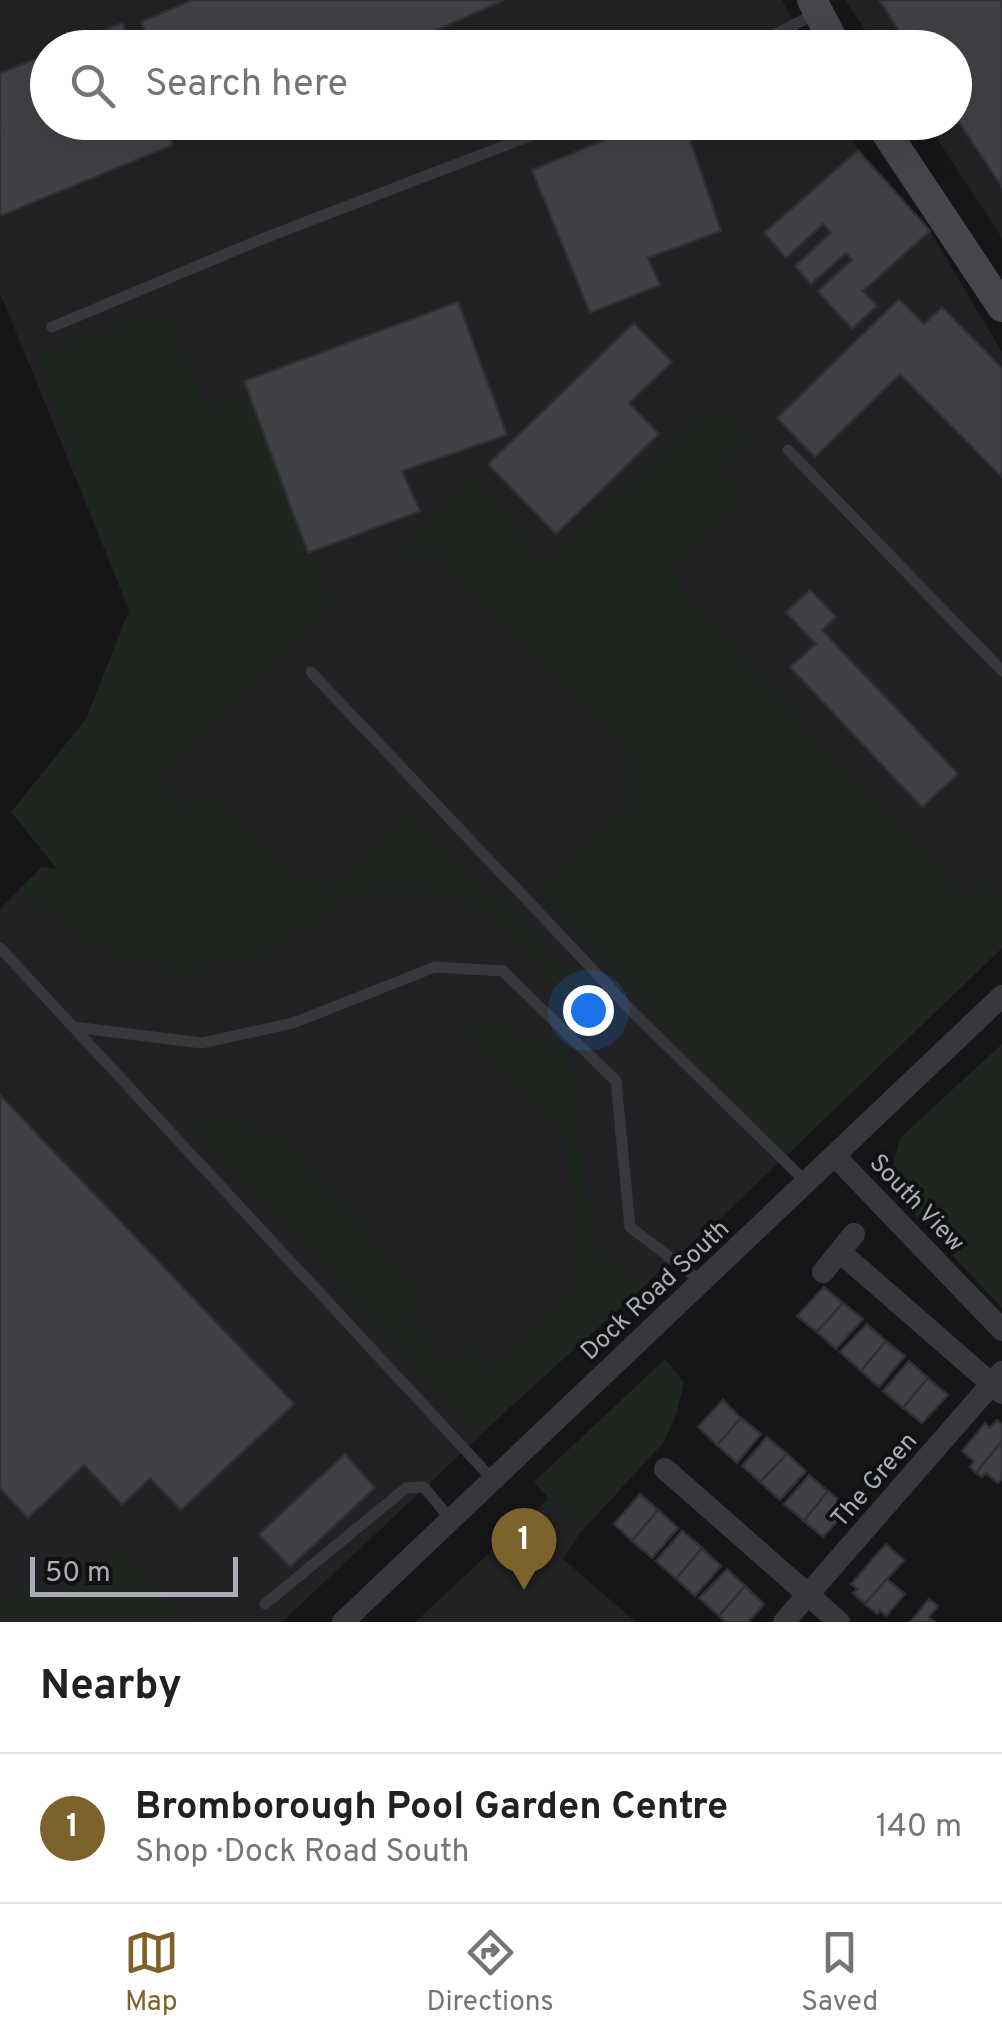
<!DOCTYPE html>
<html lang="en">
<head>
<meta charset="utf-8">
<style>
	:root { --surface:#fff; --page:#f2f2f2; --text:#202124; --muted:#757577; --line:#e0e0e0; --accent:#7e622b }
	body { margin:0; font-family:Overpass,sans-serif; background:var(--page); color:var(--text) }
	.scale { position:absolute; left:30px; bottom:25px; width:208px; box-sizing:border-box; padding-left:10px; border:5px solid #a8adb8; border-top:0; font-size:28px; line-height:35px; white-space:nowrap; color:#a8adb8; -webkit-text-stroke:8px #111113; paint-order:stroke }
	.you { position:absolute; left:588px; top:1010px; width:35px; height:35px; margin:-25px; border:8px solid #fff; border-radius:50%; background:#1a73e8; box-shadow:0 0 0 15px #1a73e833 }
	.badge { display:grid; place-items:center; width:65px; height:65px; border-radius:50%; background:var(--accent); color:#fff; font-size:32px; font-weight:700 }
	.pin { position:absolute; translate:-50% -82px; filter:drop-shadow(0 2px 5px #0008) }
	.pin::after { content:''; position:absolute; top:52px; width:35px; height:30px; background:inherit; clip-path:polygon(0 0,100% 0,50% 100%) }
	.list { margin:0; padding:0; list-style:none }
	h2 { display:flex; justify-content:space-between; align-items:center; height:130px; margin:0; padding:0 40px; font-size:42px }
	h2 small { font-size:32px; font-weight:400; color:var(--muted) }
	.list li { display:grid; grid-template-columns:65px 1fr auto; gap:30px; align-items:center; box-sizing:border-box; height:150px; padding:0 40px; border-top:2px solid var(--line) }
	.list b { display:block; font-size:38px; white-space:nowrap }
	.list p { margin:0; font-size:32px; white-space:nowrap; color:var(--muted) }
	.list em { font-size:32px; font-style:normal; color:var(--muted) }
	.icon { flex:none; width:55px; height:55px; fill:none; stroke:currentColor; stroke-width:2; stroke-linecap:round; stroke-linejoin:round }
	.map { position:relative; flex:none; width:1002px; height:1622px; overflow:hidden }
	.search { position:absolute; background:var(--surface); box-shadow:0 10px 40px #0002; left:30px; right:30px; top:30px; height:110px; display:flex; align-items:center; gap:25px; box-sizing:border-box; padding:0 35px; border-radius:55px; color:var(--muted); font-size:38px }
	.sheet { height:280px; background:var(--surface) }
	nav { display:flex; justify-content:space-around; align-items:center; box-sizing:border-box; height:140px; border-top:2px solid var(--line); background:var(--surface); font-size:28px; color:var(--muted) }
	nav a { display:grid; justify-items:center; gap:5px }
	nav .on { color:var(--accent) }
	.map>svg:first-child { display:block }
</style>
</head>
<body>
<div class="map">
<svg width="1002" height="1622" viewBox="0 0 1002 1622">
	<rect width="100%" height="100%" fill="#161618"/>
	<g fill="#222225">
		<path d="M 0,0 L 782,0 L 807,47 L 48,48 L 48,122 L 847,123 L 858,150 L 930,231 L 1002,352 L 1002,948 L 717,1222 L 603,1320 L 282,1622 L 187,1622 L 120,1544 L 57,1602 L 27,1581 L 0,1604 L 0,909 L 42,867 L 58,870 L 335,608 L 85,501 L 0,293 Z"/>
		<path d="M 845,0 L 1002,0 L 1002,238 L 927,123 L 954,122 L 954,48 L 877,47 Z"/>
		<path d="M 549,1498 L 580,1533 L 563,1559 L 636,1622 L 415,1622 Z"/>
	</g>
	<g fill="#1e261f">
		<path d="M 167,306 L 206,407 L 249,395 L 335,608 L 157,778 L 187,810 L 212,790 L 303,886 L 320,874 L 331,888 L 408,813 L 478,885 L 492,887 L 599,1003 L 580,1016 L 499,928 L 465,904 L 425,891 L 383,891 L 343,904 L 287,944 L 237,967 L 182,975 L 128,966 L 78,942 L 20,888 L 42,867 L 57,869 L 11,812 L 86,719 L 129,610 L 85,501 L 72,454 L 36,354 Z"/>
		<path d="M 714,402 L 749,439 L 717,469 L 743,497 L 685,555 L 674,571 L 686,596 L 965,896 L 983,879 L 1002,898 L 1002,948 L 788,1154 L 536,890 L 635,798 L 623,784 L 637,767 L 429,548 L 415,562 L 399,547 L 475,476 L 517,519 L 526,545 L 545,565 Z"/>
		<path d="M 500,1024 L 568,1049 L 593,1247 L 650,1281 L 479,1435 L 196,1132 L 195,1121 L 199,1113 L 220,1121 L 282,1129 L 304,1162 L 428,1295 L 407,1315 L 448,1363 L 468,1344 L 486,1367 L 577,1286 L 568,1143 L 470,1039 L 468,1026 Z"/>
		<path d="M 1002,1044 L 1002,1308 L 888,1186 L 900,1138 Z"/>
		<path d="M 665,1359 L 684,1383 L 677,1412 L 664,1442 L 580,1533 L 534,1482 Z"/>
		<path d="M 120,1543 L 187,1622 L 0,1622 L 0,1604 L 27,1581 L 57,1602 Z"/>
	</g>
	<g fill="#404145" stroke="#303034" stroke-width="2.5">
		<path d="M 192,0 L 504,0 L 397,48 L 153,48 L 141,22 Z"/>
		<path d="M 879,0 L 1002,0 L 1002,187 L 954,115 L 954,48 L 910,48 Z"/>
		<path d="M 122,23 L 132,48 L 63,48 Z"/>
		<path d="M 48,54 L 48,122 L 163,122 L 173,145 L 0,216 L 0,73 Z"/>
		<path d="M 186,122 L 229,122 L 193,138 Z"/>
		<path d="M 647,122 L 684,122 L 721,231 L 648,258 L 660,285 L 590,313 L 532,170 Z"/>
		<path d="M 858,150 L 930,231 L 863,291 L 877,306 L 852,329 L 818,291 L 852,260 L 846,253 L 811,284 L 795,266 L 831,233 L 823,224 L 786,258 L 764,233 Z"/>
		<path d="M 899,299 L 924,324 L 942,307 L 1002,368 L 1002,477 L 900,374 L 815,457 L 777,418 Z"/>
		<path d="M 458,302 L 507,435 L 402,471 L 420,511 L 308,553 L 244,381 Z"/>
		<path d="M 634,323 L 672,362 L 629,403 L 659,434 L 556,534 L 488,464 Z"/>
		<path d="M 810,590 L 836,617 L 822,630 L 958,774 L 922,807 L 790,667 L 816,644 L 786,612 Z"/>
		<path d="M 0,1095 L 294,1404 L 181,1510 L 150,1478 L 122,1505 L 84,1465 L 28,1518 L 0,1488 Z"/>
		<path d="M 824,1287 L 843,1303 L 817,1332 L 797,1316 Z"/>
		<path d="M 843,1303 L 863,1319 L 836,1349 L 817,1332 Z"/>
		<path d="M 867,1324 L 886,1341 L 861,1371 L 840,1352 Z"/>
		<path d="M 886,1341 L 905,1356 L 879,1387 L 861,1371 Z"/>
		<path d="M 909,1361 L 928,1378 L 903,1408 L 883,1391 Z"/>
		<path d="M 928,1378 L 948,1395 L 922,1423 L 903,1408 Z"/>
		<path d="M 723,1400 L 741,1418 L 717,1445 L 698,1427 Z"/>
		<path d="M 741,1418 L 761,1434 L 737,1463 L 717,1445 Z"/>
		<path d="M 997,1420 L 1002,1424 L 1002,1441 L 976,1473 L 970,1467 L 974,1461 L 962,1451 L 985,1423 L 990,1428 Z"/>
		<path d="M 767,1437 L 787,1454 L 760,1482 L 742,1466 Z"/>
		<path d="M 1002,1441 L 1002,1478 L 998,1483 L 986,1473 L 982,1477 L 976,1473 Z"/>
		<path d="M 345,1454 L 375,1488 L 290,1567 L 259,1534 Z"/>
		<path d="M 787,1454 L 806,1471 L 780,1500 L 760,1482 Z"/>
		<path d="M 809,1475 L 828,1491 L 804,1521 L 784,1504 Z"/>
		<path d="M 828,1491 L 849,1508 L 823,1537 L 804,1521 Z"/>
		<path d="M 640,1494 L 658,1510 L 632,1541 L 614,1524 Z"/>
		<path d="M 658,1510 L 678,1528 L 652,1558 L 632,1541 Z"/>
		<path d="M 682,1531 L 702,1548 L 676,1579 L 656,1561 Z"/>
		<path d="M 886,1544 L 904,1560 L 865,1604 L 853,1593 L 857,1589 L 851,1584 Z"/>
		<path d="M 702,1548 L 721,1566 L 695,1596 L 676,1579 Z"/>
		<path d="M 727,1569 L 745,1586 L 719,1616 L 699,1598 Z"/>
		<path d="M 887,1579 L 905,1594 L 886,1616 L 880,1610 L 877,1614 L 865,1604 Z"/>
		<path d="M 745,1586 L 764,1604 L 748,1622 L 725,1622 L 719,1616 Z"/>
		<path d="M 929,1599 L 938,1606 L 929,1617 L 935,1622 L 910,1622 Z"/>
	</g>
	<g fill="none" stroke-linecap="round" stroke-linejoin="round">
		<g stroke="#37383d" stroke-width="11">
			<path d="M 749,48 L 815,14"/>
			<path d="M 52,327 L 262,239 L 566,122"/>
			<path d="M 788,450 L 1002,671"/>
			<path d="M 311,672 L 632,1011 L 807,1183"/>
			<path d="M 0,948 L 493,1480"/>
			<path d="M 74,1027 L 202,1043 L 293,1023 L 435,967 L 503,971 L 616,1081 L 630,1227 L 702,1282"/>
			<path d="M 265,1604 L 406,1488 L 424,1487 L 451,1520"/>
		</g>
		<g stroke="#37383d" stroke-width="22">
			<path d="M 835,1156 L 1002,1330"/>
			<path d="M 840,1252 L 1002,1393"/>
			<path d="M 823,1272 L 854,1234"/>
			<path d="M 665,1469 L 839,1622"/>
			<path d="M 343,1622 L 1002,996"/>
			<path d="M 784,1622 L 1002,1372"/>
		</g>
		<g stroke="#45474d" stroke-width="30">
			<path d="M 812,0 L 837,48"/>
			<path d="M 879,122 L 1002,307"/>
		</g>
	</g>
	<g text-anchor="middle" stroke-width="8" stroke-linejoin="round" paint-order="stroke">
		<g font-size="25" fill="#a8adb8" stroke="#111113">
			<text transform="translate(918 1202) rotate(46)" y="9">South View</text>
			<text transform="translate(654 1289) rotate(-43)" y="9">Dock Road South</text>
			<text transform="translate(873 1479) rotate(-49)" y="9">The Green</text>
		</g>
	</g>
</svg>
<div class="scale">50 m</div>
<div class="you"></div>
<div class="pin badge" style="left:524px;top:1590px">1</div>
<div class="search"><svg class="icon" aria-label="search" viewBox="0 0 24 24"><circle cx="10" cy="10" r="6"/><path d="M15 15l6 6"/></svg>Search here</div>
</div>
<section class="sheet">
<h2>Nearby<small></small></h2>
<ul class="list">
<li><span class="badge">1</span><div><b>Bromborough Pool Garden Centre</b><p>Shop · Dock Road South</p></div><em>140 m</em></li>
</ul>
</section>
<nav>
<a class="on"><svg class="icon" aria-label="map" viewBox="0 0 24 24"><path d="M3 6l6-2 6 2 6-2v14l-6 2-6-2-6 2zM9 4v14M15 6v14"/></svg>Map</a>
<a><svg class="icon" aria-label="directions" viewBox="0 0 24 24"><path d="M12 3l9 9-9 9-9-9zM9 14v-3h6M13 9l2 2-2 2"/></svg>Directions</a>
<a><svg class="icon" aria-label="saved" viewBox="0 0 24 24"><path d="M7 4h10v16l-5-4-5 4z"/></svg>Saved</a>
</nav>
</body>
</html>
